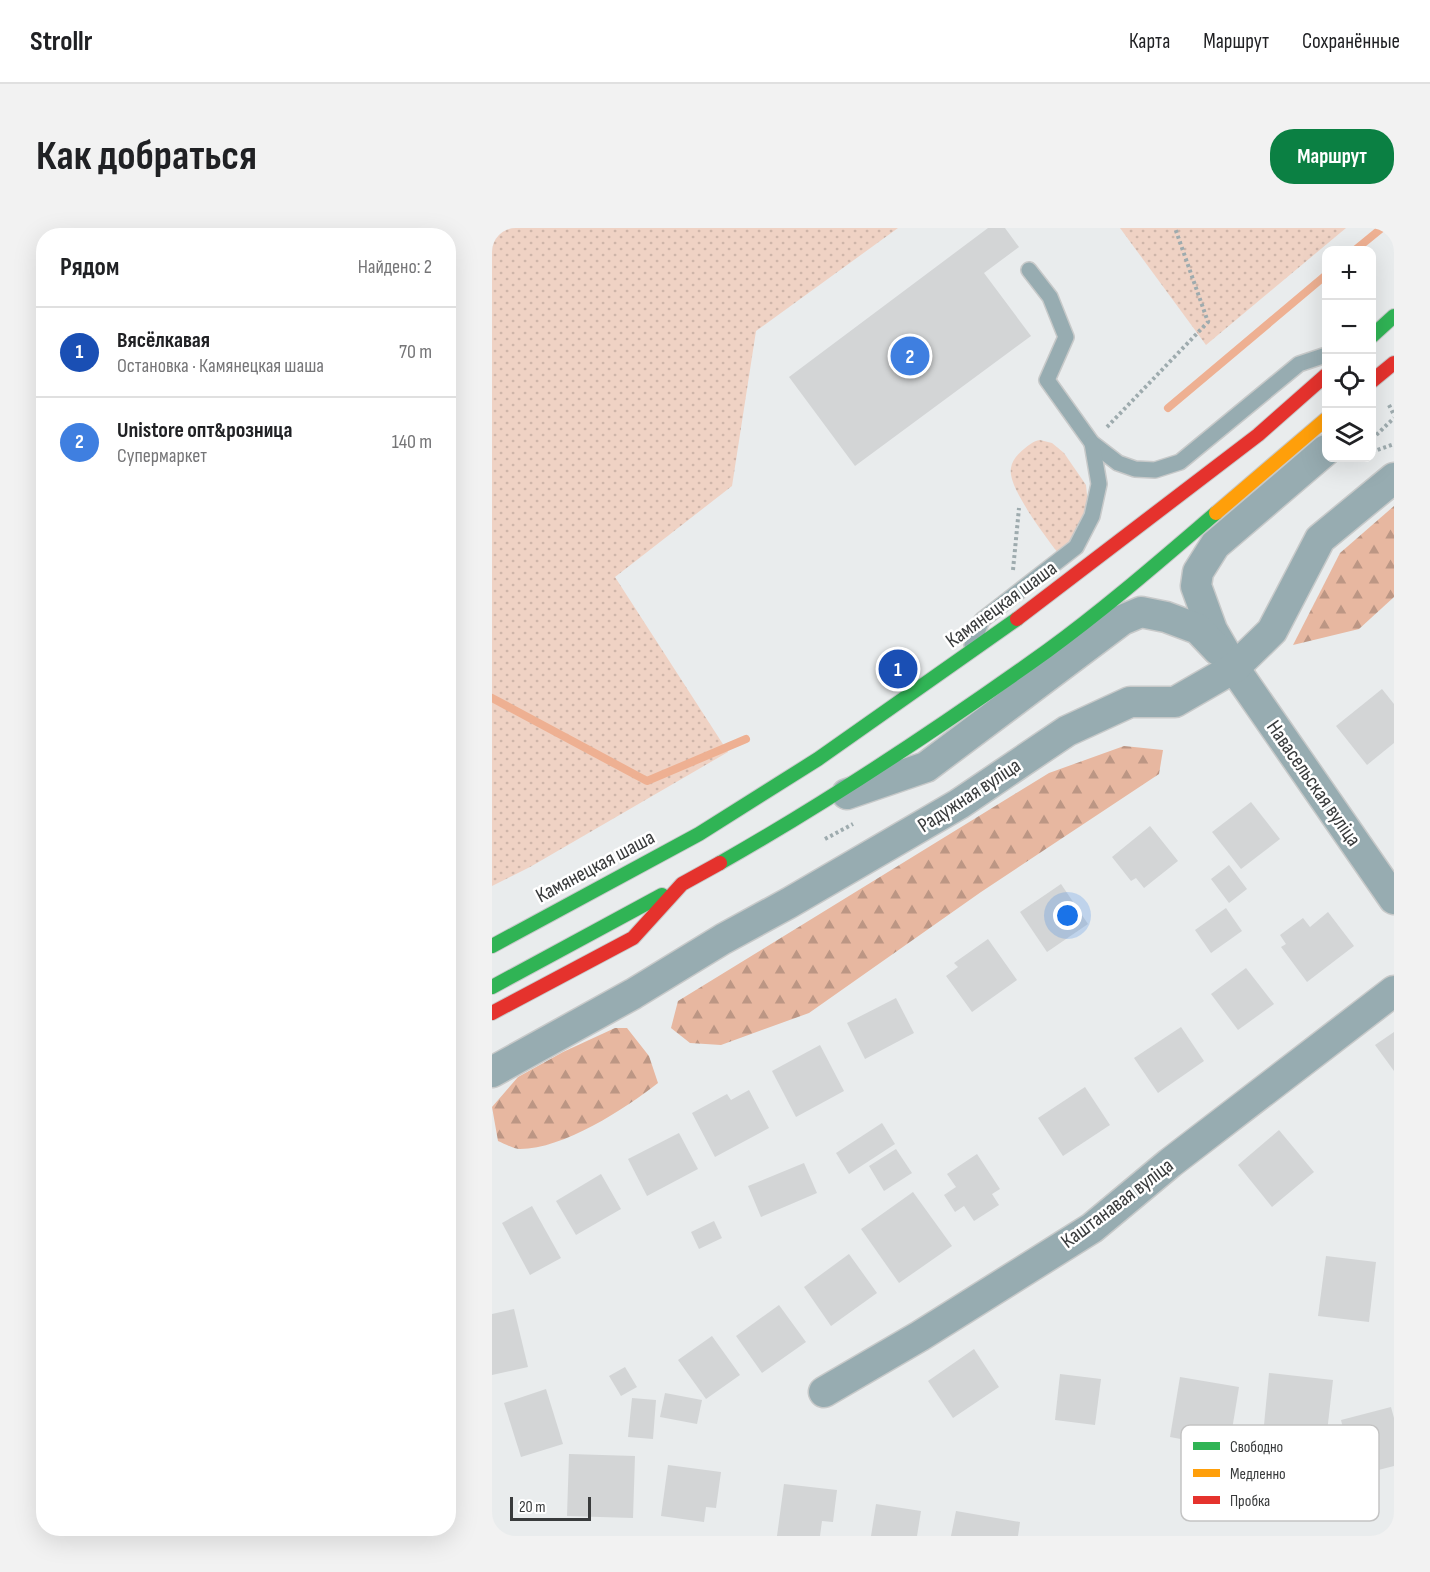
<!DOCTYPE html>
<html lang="ru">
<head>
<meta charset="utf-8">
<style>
	:root { --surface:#fff; --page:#f2f2f2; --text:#202124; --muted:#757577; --line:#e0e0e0; --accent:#0b8043 }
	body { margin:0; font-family:"Sofia Sans Condensed",sans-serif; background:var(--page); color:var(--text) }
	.controls { position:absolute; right:18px; top:18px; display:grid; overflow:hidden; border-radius:12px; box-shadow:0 6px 24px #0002 }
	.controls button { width:54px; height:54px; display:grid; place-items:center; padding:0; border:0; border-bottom:2px solid var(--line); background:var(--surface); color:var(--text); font:30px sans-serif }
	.scale { position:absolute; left:18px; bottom:15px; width:81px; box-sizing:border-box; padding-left:6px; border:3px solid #393b3c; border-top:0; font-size:16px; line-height:21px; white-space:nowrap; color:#393b3c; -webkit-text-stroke:4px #fff; paint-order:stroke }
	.you { position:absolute; left:576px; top:688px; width:21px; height:21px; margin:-15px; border:4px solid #fff; border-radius:50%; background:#1a73e8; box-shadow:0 0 0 9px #1a73e833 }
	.badge { display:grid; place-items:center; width:39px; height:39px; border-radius:50%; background:var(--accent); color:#fff; font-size:20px; font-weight:700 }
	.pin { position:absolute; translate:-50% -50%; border:3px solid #fff; box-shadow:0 2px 6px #0006 }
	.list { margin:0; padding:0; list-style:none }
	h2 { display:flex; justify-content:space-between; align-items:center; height:78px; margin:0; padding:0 24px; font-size:26px }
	h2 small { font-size:20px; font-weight:400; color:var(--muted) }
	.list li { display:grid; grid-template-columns:39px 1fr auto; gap:18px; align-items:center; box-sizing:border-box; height:90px; padding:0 24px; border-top:2px solid var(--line) }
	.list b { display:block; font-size:22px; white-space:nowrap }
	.list p { margin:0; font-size:20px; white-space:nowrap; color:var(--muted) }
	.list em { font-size:20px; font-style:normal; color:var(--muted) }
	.icon { flex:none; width:33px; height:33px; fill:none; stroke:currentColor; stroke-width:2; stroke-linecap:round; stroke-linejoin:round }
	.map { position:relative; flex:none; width:902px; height:1308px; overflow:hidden; border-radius:24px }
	header { display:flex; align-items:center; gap:36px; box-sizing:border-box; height:84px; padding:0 30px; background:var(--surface); border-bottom:2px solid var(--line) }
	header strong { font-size:28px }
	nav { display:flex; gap:33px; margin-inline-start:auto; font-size:21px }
	.intro { display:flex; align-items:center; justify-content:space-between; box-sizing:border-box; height:144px; padding:0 36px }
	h1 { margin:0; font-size:42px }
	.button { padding:15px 27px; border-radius:24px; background:var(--accent); color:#fff; font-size:21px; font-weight:700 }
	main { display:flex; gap:36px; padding:0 36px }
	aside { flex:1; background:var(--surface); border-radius:24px; box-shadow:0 6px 24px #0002 }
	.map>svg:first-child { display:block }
</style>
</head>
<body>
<header>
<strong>Strollr</strong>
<nav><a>Карта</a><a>Маршрут</a><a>Сохранённые</a></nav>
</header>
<div class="intro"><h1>Как добраться</h1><a class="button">Маршрут</a></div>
<main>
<aside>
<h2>Рядом<small>Найдено: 2</small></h2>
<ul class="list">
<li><span class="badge" style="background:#1a4fb4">1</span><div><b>Вясёлкавая</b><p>Остановка · Камянецкая шаша</p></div><em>70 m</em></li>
<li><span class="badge" style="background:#3f7fe0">2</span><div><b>Unistore опт&amp;розница</b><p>Супермаркет</p></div><em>140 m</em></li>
</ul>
</aside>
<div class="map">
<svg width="902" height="1308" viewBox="0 0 902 1308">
	<defs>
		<pattern id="grass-dots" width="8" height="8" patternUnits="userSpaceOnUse" patternTransform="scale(1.5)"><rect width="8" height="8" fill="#efd2c4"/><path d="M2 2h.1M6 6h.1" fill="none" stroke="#ceb5a9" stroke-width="1.8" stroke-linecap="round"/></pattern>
		<pattern id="forest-firs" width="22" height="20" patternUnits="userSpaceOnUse" patternTransform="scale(1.5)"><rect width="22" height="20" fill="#e7b7a0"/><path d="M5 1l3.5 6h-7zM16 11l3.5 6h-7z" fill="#bc9684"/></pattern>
	</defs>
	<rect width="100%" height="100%" fill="#e9eced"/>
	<g fill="url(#grass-dots)">
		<path d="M 0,0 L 406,0 L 264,103 L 240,258 L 123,349 L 236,524 L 38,639 L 0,658 Z"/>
		<path d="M 628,0 L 854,0 L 714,117 Z"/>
		<path d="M 548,212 L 560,215 L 572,225 L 594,257 L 596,277 L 585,309 L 566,325 C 554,309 515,259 519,240 C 520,232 526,226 532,221 C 537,217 541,213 548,212 Z"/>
	</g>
	<g fill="url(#forest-firs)">
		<path d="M 902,278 L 902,369 L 867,401 L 801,417 L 848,325 Z"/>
		<path d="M 632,518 L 671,522 L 667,546 L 489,664 L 317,785 L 229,817 L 198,815 L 179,800 L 186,773 L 557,545 Z"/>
		<path d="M 123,800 L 135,800 L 157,828 L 166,855 C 133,881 71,921 28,921 C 22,921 13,916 6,913 L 0,879 L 26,849 L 71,824 Z"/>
	</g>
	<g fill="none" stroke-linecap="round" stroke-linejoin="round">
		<g stroke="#eeb092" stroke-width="8">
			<path d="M 863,22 L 890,0"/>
			<path d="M 676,180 L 834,47"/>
			<path d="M 0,470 L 155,553 L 254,511"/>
		</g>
	</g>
	<g fill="#d3d5d6">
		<path d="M 496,0 L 513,0 L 527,19 L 492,45 L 539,108 L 363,238 L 297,149 Z"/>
		<path d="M 890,461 L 902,476 L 902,515 L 875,537 L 844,498 Z"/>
		<path d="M 759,574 L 788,611 L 749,641 L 720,604 Z"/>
		<path d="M 658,598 L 686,633 L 652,660 L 644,650 L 639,653 L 620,629 Z"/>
		<path d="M 737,637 L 755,661 L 737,675 L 719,651 Z"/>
		<path d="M 569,656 L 596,696 L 555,724 L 528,684 Z"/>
		<path d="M 734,680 L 750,703 L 719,725 L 703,702 Z"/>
		<path d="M 836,684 L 862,718 L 815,754 L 789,719 L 794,716 L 788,707 L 811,690 L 818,699 Z"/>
		<path d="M 496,711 L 525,752 L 480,784 L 454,748 L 466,739 L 462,735 Z"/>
		<path d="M 754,740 L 782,776 L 746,802 L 719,766 Z"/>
		<path d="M 404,770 L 422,805 L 373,831 L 355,795 Z"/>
		<path d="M 689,799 L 712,833 L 666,865 L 642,830 Z"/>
		<path d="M 902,804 L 902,843 L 883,817 Z"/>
		<path d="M 328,817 L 352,863 L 304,889 L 280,843 Z"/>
		<path d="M 593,859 L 618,897 L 571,928 L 546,890 Z"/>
		<path d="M 257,862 L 277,900 L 223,929 L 200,885 L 235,866 L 239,872 Z"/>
		<path d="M 390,895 L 403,916 L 357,946 L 344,925 Z"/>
		<path d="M 787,902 L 822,944 L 780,979 L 746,937 Z"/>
		<path d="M 187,905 L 206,941 L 155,968 L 136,931 Z"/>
		<path d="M 404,921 L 420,945 L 392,963 L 377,938 Z"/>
		<path d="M 485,926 L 508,961 L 500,966 L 507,977 L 482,993 L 472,978 L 463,984 L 452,967 L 464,959 L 455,946 Z"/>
		<path d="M 312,935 L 325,965 L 269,989 L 256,958 Z"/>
		<path d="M 109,946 L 129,981 L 84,1007 L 64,973 Z"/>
		<path d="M 421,964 L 460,1018 L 407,1055 L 369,1001 Z"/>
		<path d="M 40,978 L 69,1030 L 38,1047 L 10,995 Z"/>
		<path d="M 222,993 L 230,1010 L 207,1021 L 199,1004 Z"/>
		<path d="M 357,1026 L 385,1065 L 339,1098 L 312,1059 Z"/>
		<path d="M 834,1028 L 884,1034 L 877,1094 L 826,1088 Z"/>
		<path d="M 287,1077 L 314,1114 L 270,1145 L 244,1108 Z"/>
		<path d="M 22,1081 L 36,1139 L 0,1147 L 0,1086 Z"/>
		<path d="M 220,1108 L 248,1147 L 214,1171 L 186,1132 Z"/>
		<path d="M 482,1121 L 507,1159 L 461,1190 L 436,1153 Z"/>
		<path d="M 133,1139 L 145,1159 L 129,1168 L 117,1148 Z"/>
		<path d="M 777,1145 L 841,1152 L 835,1204 L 772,1197 Z"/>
		<path d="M 568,1146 L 609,1151 L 603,1197 L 563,1192 Z"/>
		<path d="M 688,1149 L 747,1159 L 737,1220 L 678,1209 Z"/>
		<path d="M 54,1161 L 71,1216 L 29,1229 L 12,1175 Z"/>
		<path d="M 173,1165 L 210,1172 L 205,1196 L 168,1189 Z"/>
		<path d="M 140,1170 L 164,1172 L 161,1211 L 136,1209 Z"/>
		<path d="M 899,1179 L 902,1190 L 902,1238 L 863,1248 L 849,1192 Z"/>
		<path d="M 77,1226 L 143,1228 L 141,1290 L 75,1288 Z"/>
		<path d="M 176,1237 L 229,1244 L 224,1280 L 214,1279 L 212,1294 L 169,1288 Z"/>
		<path d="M 292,1256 L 345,1262 L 341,1294 L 330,1293 L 328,1308 L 285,1308 Z"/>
		<path d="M 384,1276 L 429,1283 L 425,1308 L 379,1308 Z"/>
		<path d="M 464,1283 L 528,1294 L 526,1308 L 459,1308 Z"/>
	</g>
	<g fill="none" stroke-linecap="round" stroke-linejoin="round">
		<defs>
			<g id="lane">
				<path d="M 537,42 L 558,69 L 574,109 L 555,152 L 600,215 L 626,235 L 643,241 L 663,242 L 688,234 L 807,136 L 834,127"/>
				<path d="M 480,417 L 490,392 L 584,319 L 600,288 L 607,256 L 600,215"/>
			</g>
			<g id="street">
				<path d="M 834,222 L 723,317 L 706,344 L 704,358 L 720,402 L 742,440 L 902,671"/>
				<path d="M 355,566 L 434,539 L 630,392 L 649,384 L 674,389 L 706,401 L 726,422"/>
				<path d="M 0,844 L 141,766 L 231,711 L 297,675 L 467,576 L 575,503 L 638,474 L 683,474 L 742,440 L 780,403 L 828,311 L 902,250"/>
				<path d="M 332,1164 L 428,1108 L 600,1000 L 678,935 L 902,763"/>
			</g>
			<g id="fast">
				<path d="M 880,108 L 902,88"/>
				<path d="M 228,635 C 341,571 450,498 555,423 C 614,380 669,332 724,285"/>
				<path d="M 0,718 L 207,606 L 326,531 L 525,391"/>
				<path d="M 0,759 L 170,667"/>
			</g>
			<path id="slow" d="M 724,285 L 834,191"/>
			<g id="jam">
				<path d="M 880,153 L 902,135"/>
				<path d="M 525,391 L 766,207 L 834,147"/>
				<path d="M 0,785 L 141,710 L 190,656 L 228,635"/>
			</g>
		</defs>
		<use href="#lane" stroke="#c7c9c9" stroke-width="18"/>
		<use href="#street" stroke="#c7c9c9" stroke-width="33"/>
		<use href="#fast" stroke="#c7c9c9" stroke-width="16"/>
		<use href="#slow" stroke="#c7c9c9" stroke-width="16"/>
		<use href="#jam" stroke="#c7c9c9" stroke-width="16"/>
		<g stroke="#9eabae" stroke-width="4" stroke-dasharray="3 3" stroke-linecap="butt">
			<path d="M 897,177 L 902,187"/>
			<path d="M 615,199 L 716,94 L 683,0"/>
			<path d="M 880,211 L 902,190"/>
			<path d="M 880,224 L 902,216"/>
			<path d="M 521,342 L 527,280"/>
			<path d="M 333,611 L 361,596"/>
		</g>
		<use href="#lane" stroke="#97acb1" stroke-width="15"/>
		<use href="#street" stroke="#97acb1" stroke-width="30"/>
		<use href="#fast" stroke="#30b455" stroke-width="14"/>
		<use href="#slow" stroke="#ff9f0a" stroke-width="14"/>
		<use href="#jam" stroke="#e5322d" stroke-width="14"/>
	</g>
	<g text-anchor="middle" stroke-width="5" stroke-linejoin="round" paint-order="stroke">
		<g font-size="21" fill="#393b3c" stroke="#fff">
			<text transform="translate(509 376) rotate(-36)" y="7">Камянецкая шаша</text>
			<text transform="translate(822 555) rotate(55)" y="7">Навасельская вуліца</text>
			<text transform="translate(477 567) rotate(-33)" y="7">Радужная вуліца</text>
			<text transform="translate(103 638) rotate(-28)" y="7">Камянецкая шаша</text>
			<text transform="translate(625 975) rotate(-37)" y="7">Каштанавая вуліца</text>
		</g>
	</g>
	<rect x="689" y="1197" width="198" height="96" rx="9" fill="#fff" stroke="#c4c4c4" stroke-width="1.5"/>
	<rect x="701" y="1214" width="27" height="8" fill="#30b455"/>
	<rect x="701" y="1241" width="27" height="8" fill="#ff9f0a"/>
	<rect x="701" y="1268" width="27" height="8" fill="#e5322d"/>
	<g font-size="16" fill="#393b3c">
		<text x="738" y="1224">Свободно</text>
		<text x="738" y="1251">Медленно</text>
		<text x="738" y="1278">Пробка</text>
	</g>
</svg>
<div class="controls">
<button>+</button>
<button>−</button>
<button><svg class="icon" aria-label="locate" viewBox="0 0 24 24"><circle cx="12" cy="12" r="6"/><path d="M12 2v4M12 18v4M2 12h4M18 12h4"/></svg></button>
<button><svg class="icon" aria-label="layers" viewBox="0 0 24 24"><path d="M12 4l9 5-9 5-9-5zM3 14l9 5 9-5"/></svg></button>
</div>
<div class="scale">20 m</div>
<div class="you"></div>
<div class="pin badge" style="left:406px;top:441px;background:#1a4fb4">1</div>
<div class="pin badge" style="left:418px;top:128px;background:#3f7fe0">2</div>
</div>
</main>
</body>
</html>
